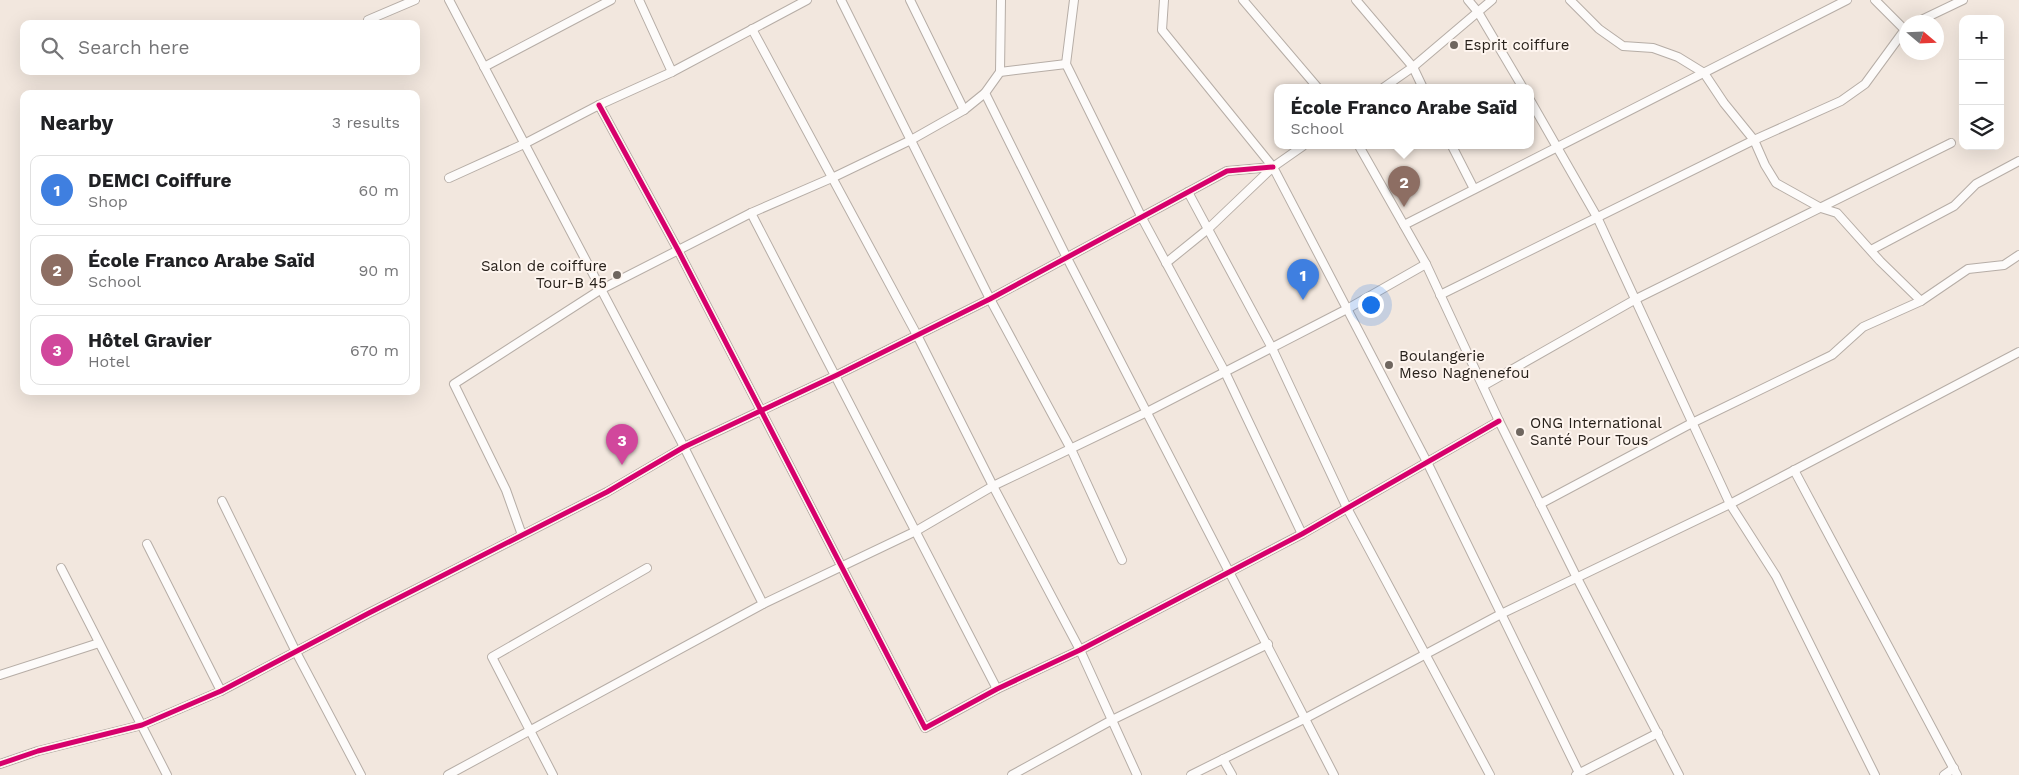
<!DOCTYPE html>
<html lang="en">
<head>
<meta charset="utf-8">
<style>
	:root { --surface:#fff; --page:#f2f2f2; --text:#202124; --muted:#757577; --line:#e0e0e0; --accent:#6f665f }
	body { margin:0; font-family:"Work Sans",sans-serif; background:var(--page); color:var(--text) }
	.controls { position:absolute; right:15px; top:15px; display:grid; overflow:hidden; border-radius:10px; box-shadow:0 5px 20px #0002 }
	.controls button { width:45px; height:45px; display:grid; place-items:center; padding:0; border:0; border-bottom:1px solid var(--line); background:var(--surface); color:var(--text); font:25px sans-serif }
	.compass { position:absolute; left:1899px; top:15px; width:45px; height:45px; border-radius:50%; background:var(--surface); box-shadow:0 5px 20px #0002; rotate:109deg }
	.you { position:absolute; left:1370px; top:304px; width:18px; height:18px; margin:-12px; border:4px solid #fff; border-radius:50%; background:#1a73e8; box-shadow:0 0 0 8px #1a73e833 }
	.badge { display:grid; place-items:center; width:32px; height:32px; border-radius:50%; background:var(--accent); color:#fff; font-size:16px; font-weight:700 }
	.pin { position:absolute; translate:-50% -41px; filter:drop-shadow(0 1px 2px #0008) }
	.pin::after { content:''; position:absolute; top:26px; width:18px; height:15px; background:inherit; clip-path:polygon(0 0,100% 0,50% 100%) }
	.popup { position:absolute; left:1274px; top:84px; width:260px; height:65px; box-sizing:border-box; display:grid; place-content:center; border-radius:10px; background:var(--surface); filter:drop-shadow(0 1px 4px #0005); font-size:16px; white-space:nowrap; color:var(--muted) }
	.popup b { font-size:19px; color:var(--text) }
	.popup::after { content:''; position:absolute; left:50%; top:100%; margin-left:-10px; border:10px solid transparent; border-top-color:var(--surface) }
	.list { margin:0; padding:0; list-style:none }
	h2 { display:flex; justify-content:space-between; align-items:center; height:65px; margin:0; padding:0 20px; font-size:21px }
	h2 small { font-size:16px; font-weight:400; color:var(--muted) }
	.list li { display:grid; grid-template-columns:32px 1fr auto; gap:15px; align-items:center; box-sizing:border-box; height:70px; margin:0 10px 10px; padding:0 10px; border:1px solid var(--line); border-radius:10px }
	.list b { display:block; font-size:19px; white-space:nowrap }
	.list p { margin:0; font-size:16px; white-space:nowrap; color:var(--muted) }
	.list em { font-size:16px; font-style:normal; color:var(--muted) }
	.icon { flex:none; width:28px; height:28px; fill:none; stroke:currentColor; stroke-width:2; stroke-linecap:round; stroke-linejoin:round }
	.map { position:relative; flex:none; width:2019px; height:775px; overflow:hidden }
	.search { position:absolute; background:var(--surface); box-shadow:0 5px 20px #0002; left:20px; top:20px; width:400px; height:55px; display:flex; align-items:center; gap:12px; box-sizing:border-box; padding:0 18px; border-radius:10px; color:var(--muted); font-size:19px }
	.panel { position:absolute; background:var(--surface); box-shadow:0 5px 20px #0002; left:20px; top:90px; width:400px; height:305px; border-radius:10px }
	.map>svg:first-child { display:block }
</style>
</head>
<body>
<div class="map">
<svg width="2019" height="775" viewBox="0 0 2019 775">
	<rect width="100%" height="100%" fill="#f2e7de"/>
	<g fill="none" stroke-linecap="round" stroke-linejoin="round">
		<defs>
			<g id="minor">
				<path d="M 449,0 L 684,447 L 763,604"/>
				<path d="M 639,0 L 672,72"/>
				<path d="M 841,0 L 990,299 L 1071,449 L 1122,560"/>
				<path d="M 910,0 L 964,110"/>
				<path d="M 1074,0 L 1066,64 L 1142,218 L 1225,372 L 1302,534"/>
				<path d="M 1164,0 L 1162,30 L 1273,167 L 1427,462 L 1579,773"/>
				<path d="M 1243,0 L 1318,88"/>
				<path d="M 1356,0 L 1413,67 L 1423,88"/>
				<path d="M 1468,0 L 1478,12 L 1523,88"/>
				<path d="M 1570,0 L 1599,29 L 1623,46 L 1653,48 L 1678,57 L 1704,73 L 1724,103 L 1754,140 L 1765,165 L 1776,183 L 1821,208 L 1837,213 L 1880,261 L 1921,301"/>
				<path d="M 1875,0 L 1904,29"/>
				<path d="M 368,20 L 415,0"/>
				<path d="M 1917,22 L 1963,0"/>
				<path d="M 752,29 L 917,335 L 993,486 L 1080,650 L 1137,775"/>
				<path d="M 484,67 L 611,0"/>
				<path d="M 1000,72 L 1001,0"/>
				<path d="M 1383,88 L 1413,67 L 1492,0"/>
				<path d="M 985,93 L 1067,258 L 1334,775"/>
				<path d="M 1530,100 L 1597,217 L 1730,504 L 1776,576 L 1875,775"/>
				<path d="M 599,105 L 678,250 L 925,728 L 997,689 L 1080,650 L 1302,534 L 1499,421"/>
				<path d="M 1359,146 L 1426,264 L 1499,421 L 1577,578 L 1679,775"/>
				<path d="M 1452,146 L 1474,189"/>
				<path d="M 449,178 L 524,144 L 599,105 L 672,72 L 807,0"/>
				<path d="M 1188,192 L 1272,348 L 1347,508 L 1490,775"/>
				<path d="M 751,213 L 997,689"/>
				<path d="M 1404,225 L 1847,0"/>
				<path d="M 1871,250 L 1954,206 L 1976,184 L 2019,161"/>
				<path d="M 1166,263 L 1208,229 L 1273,167 L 1303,146"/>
				<path d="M 1440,295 L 1754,140 L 1841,101 L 1865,84 L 1906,28"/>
				<path d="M 1483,386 L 1636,299 L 1951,143"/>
				<path d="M 1794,470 L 1957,775"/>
				<path d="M 222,501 L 296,652 L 361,775"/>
				<path d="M 1540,504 L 1692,423 L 1832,355 L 1863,327 L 1921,301 L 1968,269 L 2004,265 L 2019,255"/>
				<path d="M 522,535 L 506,490 L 454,384 L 600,290 L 751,213 L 834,177 L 911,140 L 964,110 L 985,93 L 1000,72 L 1066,64"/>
				<path d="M 147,544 L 221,691"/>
				<path d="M 61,568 L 167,775"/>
				<path d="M 0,675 L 99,643"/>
				<path d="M 1223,759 L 1232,775"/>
				<path d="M 0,764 L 38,751 L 142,725 L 221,691 L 369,613 L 607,492 L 684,447 L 837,375 L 990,299 L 1227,171 L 1273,167"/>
				<path d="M 448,775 L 763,604 L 916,531 L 993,486 L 1147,412 L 1347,309 L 1426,264"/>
				<path d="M 553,775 L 492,657 L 647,568"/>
				<path d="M 1012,775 L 1112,720 L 1268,644"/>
				<path d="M 1191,775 L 1306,718 L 1501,614 L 1730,504 L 2019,352"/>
				<path d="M 1576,775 L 1658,733"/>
				<path d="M 1944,775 L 1954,768"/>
			</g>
		</defs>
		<use href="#minor" stroke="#b6ada6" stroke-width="10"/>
		<use href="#minor" stroke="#fdfbfa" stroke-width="8"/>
		<defs>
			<g id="cycleway">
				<path d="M 599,105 L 678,250 L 925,728 L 997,689 L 1080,650 L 1302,534 L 1499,421"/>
				<path d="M 0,764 L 38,751 L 142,725 L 221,691 L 369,613 L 607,492 L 684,447 L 837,375 L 990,299 L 1227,171 L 1273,167"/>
			</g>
		</defs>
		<use href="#cycleway" stroke="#fef5ef" stroke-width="8"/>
		<use href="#cycleway" stroke="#d6006c" stroke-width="5"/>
	</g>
	<g fill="#6f665f" stroke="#fef5ef" stroke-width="2">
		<circle cx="1454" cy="45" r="5"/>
		<circle cx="617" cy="275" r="5"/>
		<circle cx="1389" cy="365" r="5"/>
		<circle cx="1520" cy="432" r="5"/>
	</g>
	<g text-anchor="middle" stroke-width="4" stroke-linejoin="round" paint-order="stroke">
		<g font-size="15" fill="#28211b" stroke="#fef5ef" text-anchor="start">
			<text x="1464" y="50">Esprit coiffure</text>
			<text x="607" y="271" text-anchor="end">Salon de coiffure<tspan x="607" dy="17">Tour-B 45</tspan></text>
			<text x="1399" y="361">Boulangerie<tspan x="1399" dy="17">Meso Nagnenefou</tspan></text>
			<text x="1530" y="428">ONG International<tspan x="1530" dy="17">Santé Pour Tous</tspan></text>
		</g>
	</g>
</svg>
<div class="controls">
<button>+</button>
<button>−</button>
<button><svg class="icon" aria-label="layers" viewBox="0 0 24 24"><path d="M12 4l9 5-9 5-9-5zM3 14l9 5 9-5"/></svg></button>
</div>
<svg class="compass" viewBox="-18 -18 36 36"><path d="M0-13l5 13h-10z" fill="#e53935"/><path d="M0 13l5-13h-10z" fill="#757577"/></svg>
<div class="you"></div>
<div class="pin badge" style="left:1303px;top:300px;background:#3f7fe0">1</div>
<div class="pin badge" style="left:1404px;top:207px;background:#8d6e63">2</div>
<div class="popup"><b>École Franco Arabe Saïd</b>School</div>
<div class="pin badge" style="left:622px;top:465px;background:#d1479c">3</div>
<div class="search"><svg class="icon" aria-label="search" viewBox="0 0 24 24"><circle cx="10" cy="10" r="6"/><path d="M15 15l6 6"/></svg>Search here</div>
<section class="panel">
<h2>Nearby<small>3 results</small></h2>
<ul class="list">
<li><span class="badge" style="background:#3f7fe0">1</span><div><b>DEMCI Coiffure</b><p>Shop</p></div><em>60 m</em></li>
<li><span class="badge" style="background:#8d6e63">2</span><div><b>École Franco Arabe Saïd</b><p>School</p></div><em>90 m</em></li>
<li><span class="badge" style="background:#d1479c">3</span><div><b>Hôtel Gravier</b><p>Hotel</p></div><em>670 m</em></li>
</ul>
</section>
</div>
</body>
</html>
